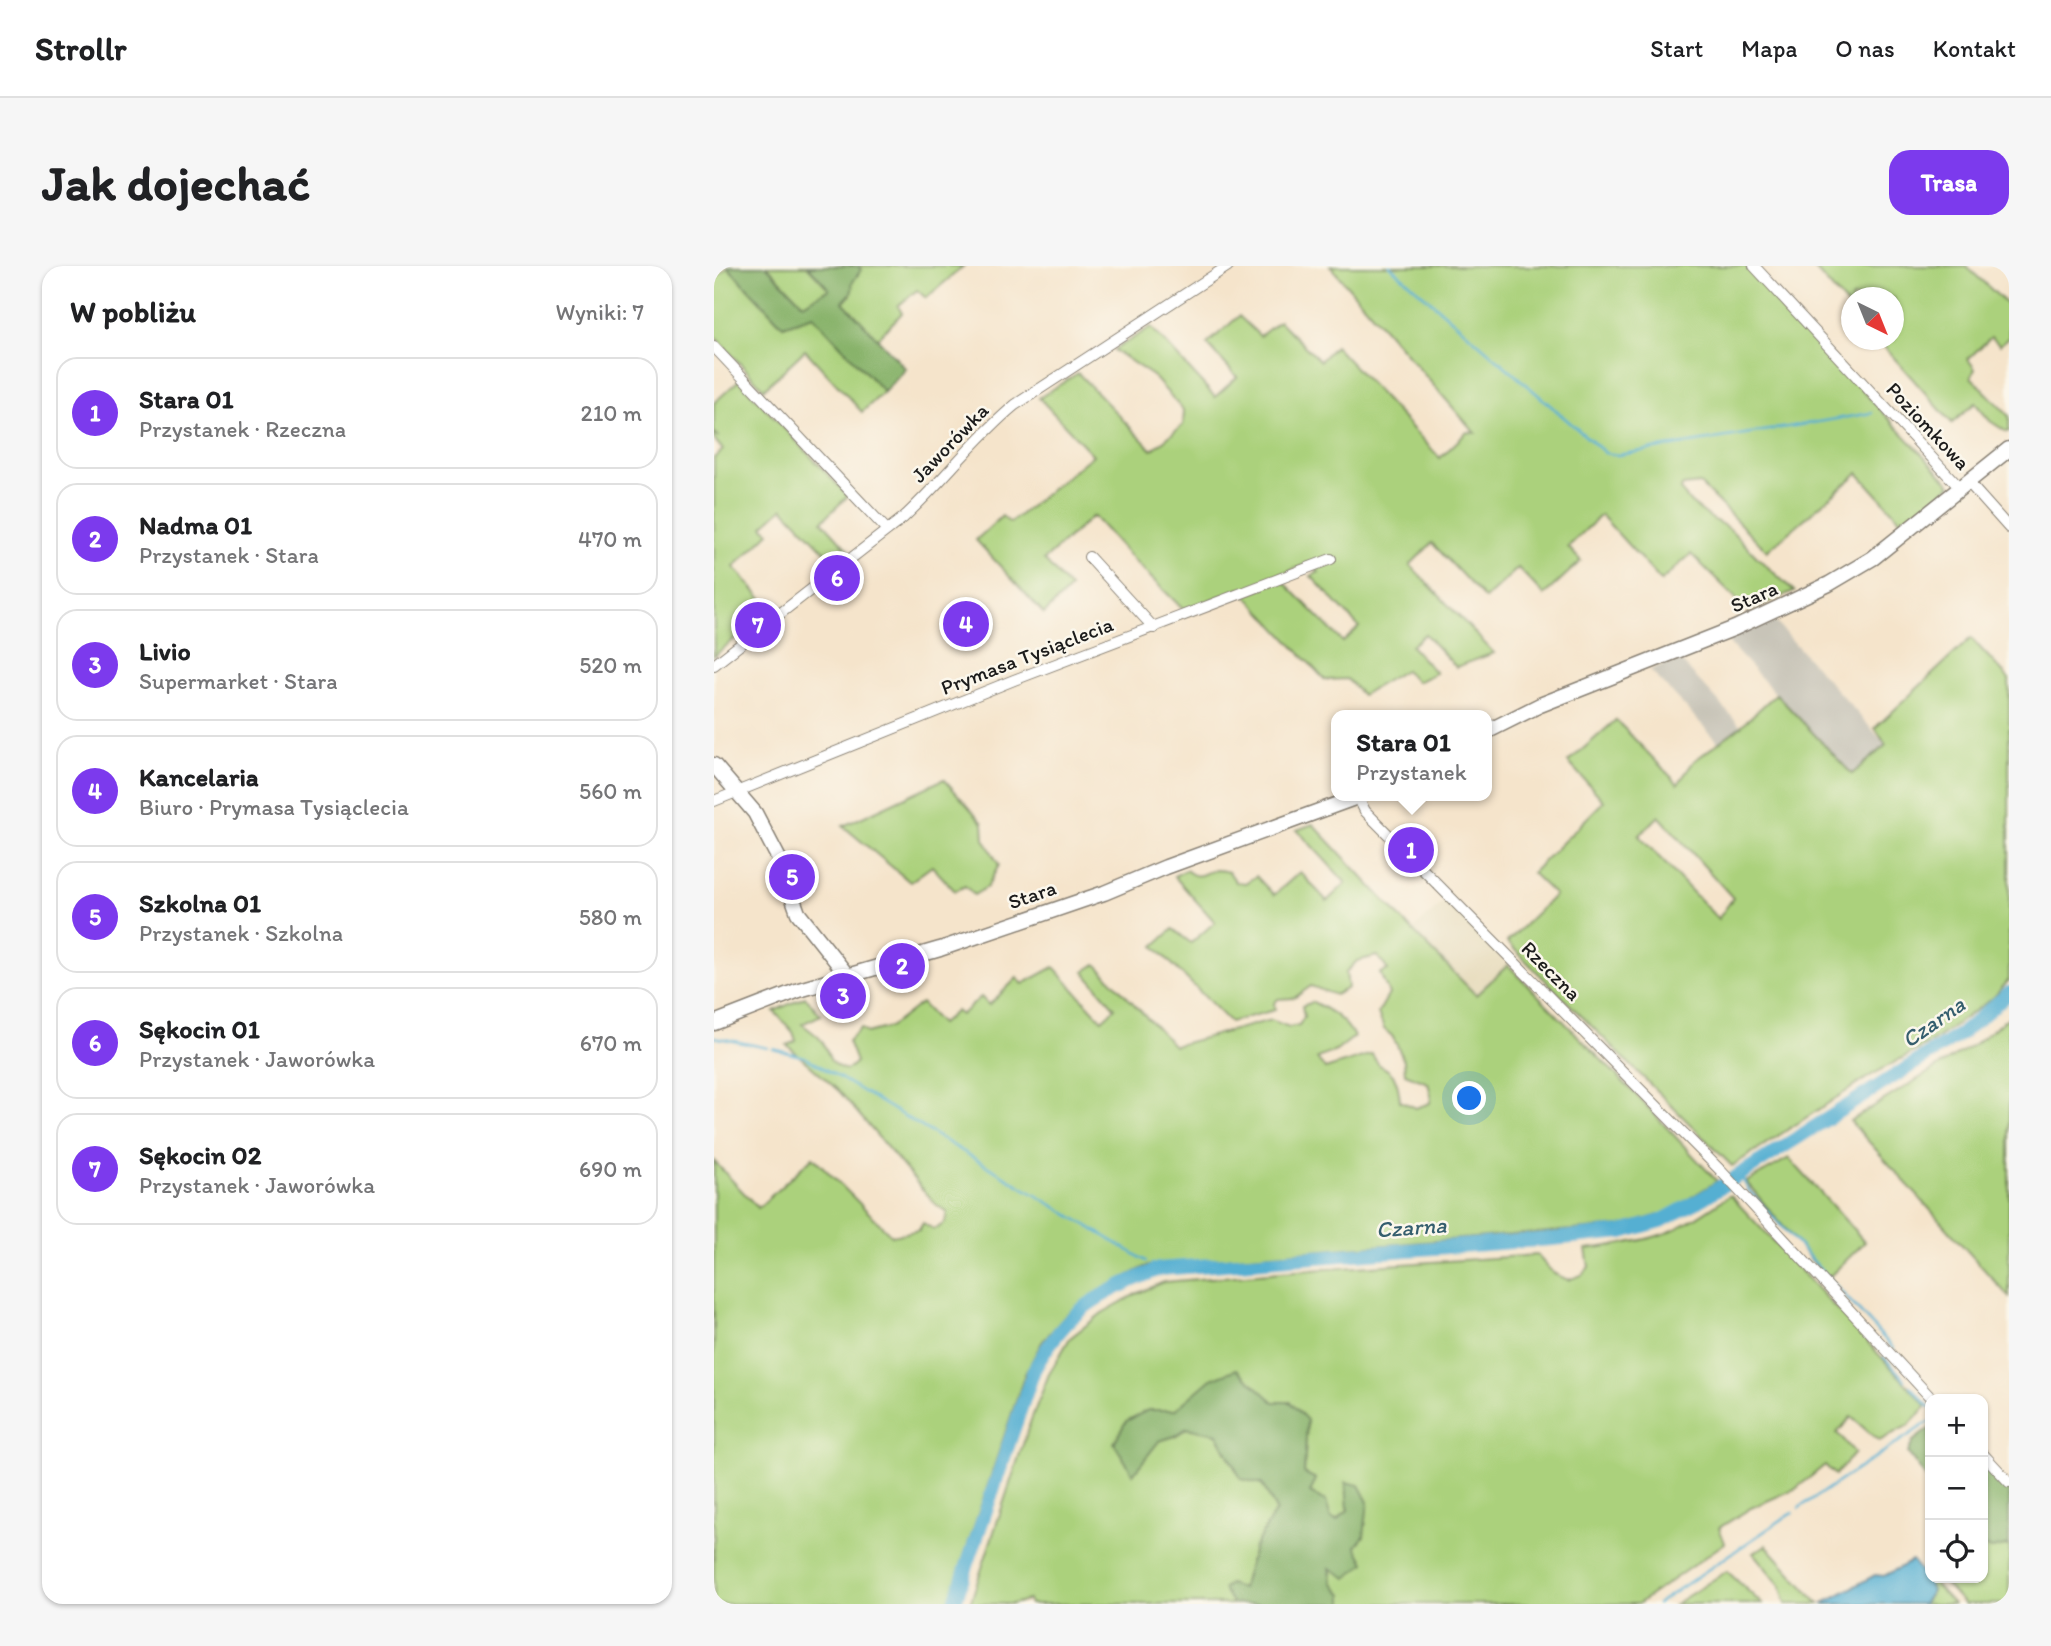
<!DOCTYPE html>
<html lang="pl">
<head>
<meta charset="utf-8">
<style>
	:root { --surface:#fff; --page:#f6f6f6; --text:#202124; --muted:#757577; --line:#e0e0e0; --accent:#7c3aed }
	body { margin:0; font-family:Itim,sans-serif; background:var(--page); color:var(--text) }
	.controls { position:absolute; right:21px; bottom:21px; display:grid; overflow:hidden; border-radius:14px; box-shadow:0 2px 5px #0004 }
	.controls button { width:63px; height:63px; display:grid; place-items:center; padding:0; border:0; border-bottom:2px solid var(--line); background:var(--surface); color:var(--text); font:35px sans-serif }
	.compass { position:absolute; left:1127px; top:21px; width:63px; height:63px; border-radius:50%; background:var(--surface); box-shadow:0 2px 5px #0004; rotate:137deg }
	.you { position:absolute; left:756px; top:833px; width:24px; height:24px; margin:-18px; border:5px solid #fff; border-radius:50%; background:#1a73e8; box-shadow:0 0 0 10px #1a73e833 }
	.badge { display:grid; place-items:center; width:46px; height:46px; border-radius:50%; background:var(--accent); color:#fff; font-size:23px; font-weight:700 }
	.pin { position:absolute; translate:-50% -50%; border:4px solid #fff; box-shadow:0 2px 7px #0006 }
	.popup { position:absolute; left:617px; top:444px; width:161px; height:91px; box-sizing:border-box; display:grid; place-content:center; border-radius:14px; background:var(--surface); filter:drop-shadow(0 2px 5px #0005); font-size:23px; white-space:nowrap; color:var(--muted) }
	.popup b { font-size:26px; color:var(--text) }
	.popup::after { content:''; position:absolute; left:50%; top:100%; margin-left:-14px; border:14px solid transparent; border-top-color:var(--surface) }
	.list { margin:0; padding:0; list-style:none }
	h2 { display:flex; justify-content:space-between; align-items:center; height:91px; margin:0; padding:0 28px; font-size:30px }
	h2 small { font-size:23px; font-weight:400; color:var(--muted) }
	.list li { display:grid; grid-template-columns:46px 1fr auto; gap:21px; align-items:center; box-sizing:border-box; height:112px; margin:0 14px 14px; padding:0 14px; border:2px solid var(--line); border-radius:21px }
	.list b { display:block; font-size:26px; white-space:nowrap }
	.list p { margin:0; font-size:23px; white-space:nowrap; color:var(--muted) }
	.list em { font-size:23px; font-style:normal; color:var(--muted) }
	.icon { flex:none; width:38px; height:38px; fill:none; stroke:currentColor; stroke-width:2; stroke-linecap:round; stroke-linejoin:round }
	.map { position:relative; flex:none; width:1295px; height:1338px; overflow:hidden; border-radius:21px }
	header { display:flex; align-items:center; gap:42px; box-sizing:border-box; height:98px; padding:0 35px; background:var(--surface); border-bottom:2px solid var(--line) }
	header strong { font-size:33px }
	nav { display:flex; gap:38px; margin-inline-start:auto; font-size:24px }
	.intro { display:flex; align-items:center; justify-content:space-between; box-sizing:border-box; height:168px; padding:0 42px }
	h1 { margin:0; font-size:49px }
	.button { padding:18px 32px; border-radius:21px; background:var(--accent); color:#fff; font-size:24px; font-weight:700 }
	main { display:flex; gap:42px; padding:0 42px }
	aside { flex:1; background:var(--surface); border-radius:21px; box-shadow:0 2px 5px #0004 }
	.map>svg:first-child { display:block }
</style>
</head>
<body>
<header>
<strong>Strollr</strong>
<nav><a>Start</a><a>Mapa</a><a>O nas</a><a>Kontakt</a></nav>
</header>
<div class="intro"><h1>Jak dojechać</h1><a class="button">Trasa</a></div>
<main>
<aside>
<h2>W pobliżu<small>Wyniki: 7</small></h2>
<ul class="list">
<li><span class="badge">1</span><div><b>Stara 01</b><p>Przystanek · Rzeczna</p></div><em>210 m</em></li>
<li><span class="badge">2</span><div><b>Nadma 01</b><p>Przystanek · Stara</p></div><em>470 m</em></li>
<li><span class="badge">3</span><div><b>Livio</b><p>Supermarket · Stara</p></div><em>520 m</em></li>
<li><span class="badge">4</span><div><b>Kancelaria</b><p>Biuro · Prymasa Tysiąclecia</p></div><em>560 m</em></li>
<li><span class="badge">5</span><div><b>Szkolna 01</b><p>Przystanek · Szkolna</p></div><em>580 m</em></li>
<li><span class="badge">6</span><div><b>Sękocin 01</b><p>Przystanek · Jaworówka</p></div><em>670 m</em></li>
<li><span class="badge">7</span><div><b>Sękocin 02</b><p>Przystanek · Jaworówka</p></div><em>690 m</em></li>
</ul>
</aside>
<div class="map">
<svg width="1295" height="1338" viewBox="0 0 1295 1338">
	<rect width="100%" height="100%" fill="#fbf7ec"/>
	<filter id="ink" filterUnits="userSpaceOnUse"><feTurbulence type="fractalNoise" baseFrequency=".0143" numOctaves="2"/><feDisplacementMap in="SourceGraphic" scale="14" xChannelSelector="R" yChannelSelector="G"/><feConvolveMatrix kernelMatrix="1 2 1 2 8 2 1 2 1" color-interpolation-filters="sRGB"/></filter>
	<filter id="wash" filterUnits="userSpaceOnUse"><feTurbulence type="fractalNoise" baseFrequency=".00686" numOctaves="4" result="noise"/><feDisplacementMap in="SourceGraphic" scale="28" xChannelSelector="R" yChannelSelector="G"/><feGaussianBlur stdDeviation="1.57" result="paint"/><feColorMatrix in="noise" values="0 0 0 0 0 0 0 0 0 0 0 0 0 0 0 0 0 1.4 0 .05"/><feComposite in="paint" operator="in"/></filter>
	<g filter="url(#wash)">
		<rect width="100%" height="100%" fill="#f5e4cb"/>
		<path fill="#e6daba" d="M 732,634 L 794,699 L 763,729 L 698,664 Z"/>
		<path fill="#c8c4b8" d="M 1058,352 L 1172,479 L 1139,618 L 936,404 L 964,392 L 1027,460 L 1062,428 L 1011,373 Z"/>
		<g fill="#abd17b" stroke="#64764c" stroke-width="2" fill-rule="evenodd">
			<path d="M 53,0 L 93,0 L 115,23 L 89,38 Z"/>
			<path d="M 144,0 L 250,0 L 212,32 L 203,24 L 184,40 L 188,47 L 163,73 L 129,36 L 137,29 L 138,17 L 147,4 Z"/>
			<path d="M 616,0 L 1032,0 L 1237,219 L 1190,258 L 1144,207 L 1053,285 L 986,218 L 969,220 L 966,224 L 977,237 L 997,252 L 1016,263 L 1045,293 L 1080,325 L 1035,345 L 977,288 L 947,315 L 887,249 L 854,281 L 867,295 L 830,329 L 804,302 L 771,333 L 718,277 L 696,299 L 780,387 L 742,401 L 711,368 L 697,380 L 722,407 L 703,416 L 691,404 L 648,429 L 633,413 L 611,414 L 526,323 L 470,344 L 420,295 L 379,250 L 330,294 L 356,322 L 330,348 L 262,274 L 288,250 L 296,257 L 379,189 L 325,132 L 364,107 L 438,184 L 469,159 L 470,145 L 439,110 L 400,84 L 437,61 L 501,131 L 523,111 L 493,78 L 525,50 L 546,70 L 565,55 L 606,95 L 621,80 L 726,192 L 753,166 L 761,167 ZM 595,297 L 605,306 L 597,310 L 645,361 L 629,376 L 564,310 Z"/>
			<path d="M 1098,0 L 1252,0 L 1295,40 L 1295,71 L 1286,79 L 1277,71 L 1254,93 L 1261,103 L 1257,111 L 1295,150 L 1295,165 L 1293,166 L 1276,155 L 1261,137 L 1238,157 L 1164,74 L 1180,74 L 1180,32 L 1138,32 L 1137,44 Z"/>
			<path d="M 14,1 L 69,60 L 99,49 L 170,126 L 148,146 L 91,84 L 50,123 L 0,70 L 0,14 Z"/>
			<path d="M 25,114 L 134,230 L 108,255 L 136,286 L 122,297 L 69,242 L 49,260 L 55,267 L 20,301 L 57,343 L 0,390 L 0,192 L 9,184 L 0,173 L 0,168 L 5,171 L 0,166 L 0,137 Z"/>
			<path d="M 1257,372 L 1295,413 L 1295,714 L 1280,731 L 1219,775 L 1156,810 L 1018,900 L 793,676 L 841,629 L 818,607 L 890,535 L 854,496 L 902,454 L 964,518 L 980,495 L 1027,460 L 1062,428 L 1138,508 L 1172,479 L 1161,462 ZM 945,550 L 1019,632 L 1004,653 L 925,570 Z"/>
			<path d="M 230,513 L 269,557 L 270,573 L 285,599 L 273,621 L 260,629 L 251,620 L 241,625 L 218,600 L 196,616 L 129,560 Z"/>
			<path d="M 599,558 L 698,664 L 762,729 L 794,699 L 928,835 L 1003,915 L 952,947 L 908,960 L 510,992 L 433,1000 L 386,1024 L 353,1048 L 328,1076 L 311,1108 L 234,1338 L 0,1338 L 0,895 L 44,942 L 99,891 L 178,970 L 205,964 L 209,957 L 219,963 C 229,960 233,957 233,946 L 221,938 L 126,826 L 73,779 L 82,775 L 79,766 L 60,745 L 91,731 L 107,749 L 88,758 C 94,763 102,768 107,774 C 118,788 110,798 133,804 L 142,796 L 134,775 L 147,762 L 153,767 L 176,761 L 207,737 L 227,758 L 242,745 L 247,749 L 267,731 L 275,739 L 303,712 L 309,718 L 340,701 L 388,754 L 401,742 L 370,706 L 382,698 L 460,780 L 557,754 L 575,761 L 585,759 L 590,751 L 588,740 L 599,736 C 615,744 632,754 640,771 L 622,785 L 603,792 L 611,803 L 658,788 C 666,805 670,798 678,808 C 684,815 685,826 686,835 L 702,842 L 716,837 L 717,829 L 714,817 L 691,808 L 690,795 L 683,779 L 678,770 L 670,763 L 664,747 L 675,728 L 666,707 L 674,704 L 663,690 L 643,695 L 632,706 L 634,722 L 621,729 L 597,720 L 580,732 L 564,733 L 560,737 L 561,744 L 516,756 L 440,680 L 459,663 L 477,677 L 501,656 L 460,610 L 472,604 C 486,616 489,605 502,604 C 507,604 511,605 515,606 L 522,616 L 531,617 L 542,610 L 560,629 L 586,606 L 613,635 L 632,617 L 583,564 Z"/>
			<path d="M 1295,751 L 1295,1031 L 1136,855 L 1259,779 Z"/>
			<path d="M 1075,892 L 1151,976 L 1113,1013 L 1032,916 Z"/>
			<path d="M 1016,929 L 1213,1140 L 1195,1159 L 1165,1175 L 1137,1151 L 1123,1167 L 1141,1187 L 1121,1209 L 1111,1199 L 1083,1222 L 1037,1242 L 1005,1262 L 1011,1277 L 924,1338 L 629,1338 L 629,1328 L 618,1316 L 616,1301 L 641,1279 L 632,1216 L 635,1244 L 623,1254 L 617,1252 L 596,1227 L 590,1208 L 593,1154 L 560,1137 L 479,1130 L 461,1144 L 434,1144 L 419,1208 L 445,1175 L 461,1170 L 473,1162 L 503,1168 L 527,1213 L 548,1217 L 562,1244 L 540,1282 L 528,1323 L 510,1323 L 519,1338 L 316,1338 L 314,1334 L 298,1338 L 256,1338 L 317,1154 L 335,1108 L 356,1072 L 388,1047 L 422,1028 L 450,1016 L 567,1006 L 823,989 L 839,1007 L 854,1014 L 868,1009 L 875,1001 L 872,983 C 896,980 920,977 943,970 C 970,962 993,944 1016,929 Z"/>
			<path d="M 1052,1279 L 1105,1338 L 1072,1338 L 1066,1319 L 1039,1287 Z"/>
			<path d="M 1295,1279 L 1295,1338 L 1250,1338 L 1230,1317 L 1218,1315 L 1239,1338 L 1209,1338 L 1218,1325 L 1214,1315 L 1218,1312 L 1269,1312 L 1269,1280 L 1278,1283 Z"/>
			<path d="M 1013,1305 L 1048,1338 L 961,1338 Z"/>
		</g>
		<g fill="#88b36b" stroke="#526844" stroke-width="2">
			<path d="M 16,0 L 52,0 L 89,38 L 115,23 L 94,0 L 144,0 L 147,4 L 138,17 C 140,27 135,29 129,36 L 192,103 L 170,126 L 99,50 L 69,60 L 14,1 Z"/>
			<path d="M 523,1103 L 560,1136 L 576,1136 L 593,1154 L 590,1207 L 602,1213 L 596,1227 L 612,1235 L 617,1252 L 623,1254 L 634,1244 L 632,1216 L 645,1219 L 654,1236 L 650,1270 L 642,1280 L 651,1297 L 633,1312 L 616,1302 L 618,1316 L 629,1328 L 629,1338 L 519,1338 L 509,1323 L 515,1318 L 528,1323 L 540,1282 L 562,1244 L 548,1218 L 527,1213 L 503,1168 L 473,1162 L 461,1170 L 445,1175 L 419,1208 L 400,1177 L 412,1155 L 434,1144 L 461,1144 L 497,1113 Z"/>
			<path d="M 1216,1162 L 1216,1217 L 1194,1187 L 1199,1175 Z"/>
			<path d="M 1269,1197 L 1295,1225 L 1295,1279 L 1278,1283 L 1269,1280 Z"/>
		</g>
		<path fill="#54afd2" stroke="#386677" stroke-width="2" d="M 1198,1295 L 1214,1315 L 1218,1324 L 1209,1338 L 1108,1338 L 1161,1309 L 1170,1310 Z"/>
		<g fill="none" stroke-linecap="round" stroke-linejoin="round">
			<g stroke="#54afd2" stroke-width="2.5">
				<path d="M 676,0 L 891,187 L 904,189 L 1158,147"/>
				<path d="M 0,771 L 54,782"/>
				<path d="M 59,783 L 91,791 L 432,995"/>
				<path d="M 1026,909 L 1035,925 L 1180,1083"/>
				<path d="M 438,998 L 445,1003"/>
				<path d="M 1170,1091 L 1191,1114"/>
				<path d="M 1196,1120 L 1216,1142"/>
				<path d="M 1085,1242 L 1216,1155"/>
				<path d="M 943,1338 L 1079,1246"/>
			</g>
			<path stroke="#54afd2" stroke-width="14" d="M 240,1338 L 320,1104 C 353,1043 383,1029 445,1003 L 838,973 L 908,966 L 947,955 L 989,932 L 1248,767 L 1295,727"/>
		</g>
	</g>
	<g filter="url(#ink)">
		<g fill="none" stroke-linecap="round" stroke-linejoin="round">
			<defs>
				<g id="street">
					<path d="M 1040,0 L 1246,222"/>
					<path d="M 0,81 L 173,264"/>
					<path d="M 1254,216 L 1295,262"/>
					<path d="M 375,291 L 440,362"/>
					<path d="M 0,399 L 189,252 C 228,216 260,173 301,139 L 514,0"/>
					<path d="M 644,531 L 651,545 L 1006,904 L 1218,1133"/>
					<path d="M 0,535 L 300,414 L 617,293"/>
					<path d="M 1269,1188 L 1295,1216"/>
				</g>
				<g id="secondary">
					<path d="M 772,466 L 826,439 L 1021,362 L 1115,318 L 1159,292 L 1295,183"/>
					<path d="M 0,499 L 41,547 L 65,593 L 84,647 L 133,709"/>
					<path d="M 0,757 L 85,724 L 226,683 L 390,627 L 452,601 L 646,530"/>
				</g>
			</defs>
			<use href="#street" stroke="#888074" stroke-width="12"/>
			<use href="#secondary" stroke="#888074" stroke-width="17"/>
			<use href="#street" stroke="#fff" stroke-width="10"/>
			<use href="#secondary" stroke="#fff" stroke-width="14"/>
		</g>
	</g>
	<g text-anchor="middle" stroke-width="5" stroke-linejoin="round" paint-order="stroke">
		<g font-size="21" fill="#1c1c1c" stroke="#fbf7ec">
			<text transform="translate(1214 160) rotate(47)" y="7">Poziomkowa</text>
			<text transform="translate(236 177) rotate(-46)" y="7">Jaworówka</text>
			<text transform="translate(1040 331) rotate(-24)" y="7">Stara</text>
			<text transform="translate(313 390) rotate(-21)" y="7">Prymasa Tysiąclecia</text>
			<text transform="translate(318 629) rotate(-19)" y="7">Stara</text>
			<text transform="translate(837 705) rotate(45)" y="7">Rzeczna</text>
		</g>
		<g font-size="23" font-style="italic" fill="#355e6e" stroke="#fbf7ec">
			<text transform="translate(1219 756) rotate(-35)" y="8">Czarna</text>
			<text transform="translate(697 961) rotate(-4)" y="8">Czarna</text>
		</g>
	</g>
</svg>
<div class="controls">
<button>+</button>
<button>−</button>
<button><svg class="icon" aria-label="locate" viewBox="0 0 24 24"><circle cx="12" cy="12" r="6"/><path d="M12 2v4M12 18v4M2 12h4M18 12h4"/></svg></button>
</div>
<svg class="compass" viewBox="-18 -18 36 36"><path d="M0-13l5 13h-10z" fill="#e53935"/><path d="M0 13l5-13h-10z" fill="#757577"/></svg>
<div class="you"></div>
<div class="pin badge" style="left:697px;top:584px">1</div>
<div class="popup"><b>Stara 01</b>Przystanek</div>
<div class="pin badge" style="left:188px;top:700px">2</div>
<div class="pin badge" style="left:129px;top:730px">3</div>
<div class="pin badge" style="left:252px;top:358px">4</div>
<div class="pin badge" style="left:78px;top:611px">5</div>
<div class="pin badge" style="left:123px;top:312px">6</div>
<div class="pin badge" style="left:44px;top:359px">7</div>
</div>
</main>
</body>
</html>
